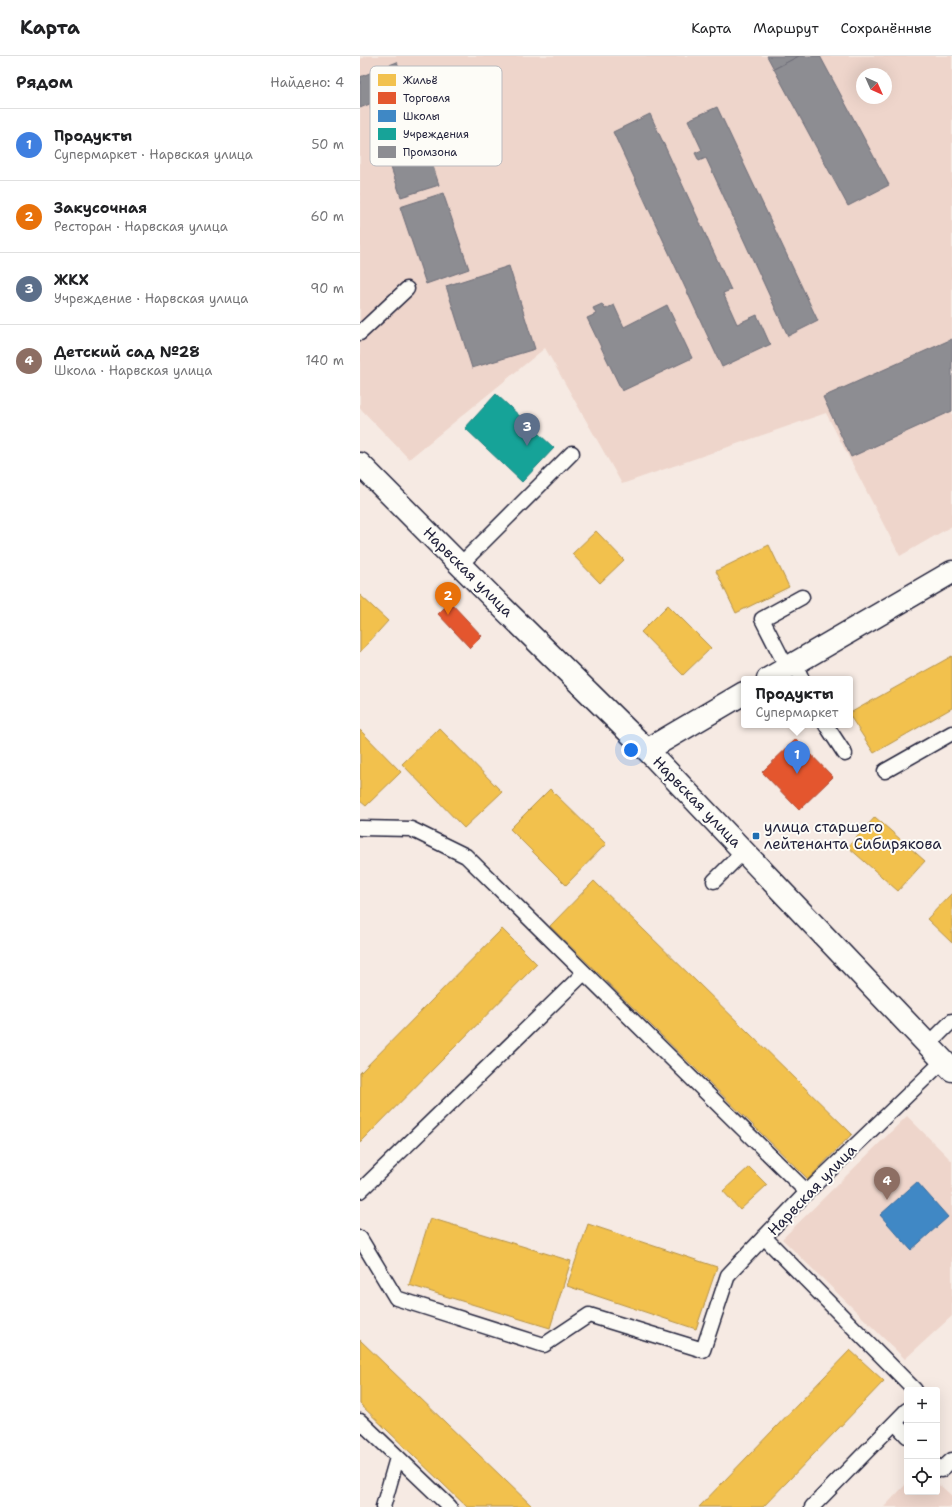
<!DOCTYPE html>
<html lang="ru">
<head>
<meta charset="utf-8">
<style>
	:root { --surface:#fff; --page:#f2f2f2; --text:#202124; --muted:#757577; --line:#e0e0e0; --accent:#1a73e8 }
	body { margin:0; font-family:"Shantell Sans",sans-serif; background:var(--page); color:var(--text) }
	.controls { position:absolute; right:12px; bottom:12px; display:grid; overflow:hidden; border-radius:4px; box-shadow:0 4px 16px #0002 }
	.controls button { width:36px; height:36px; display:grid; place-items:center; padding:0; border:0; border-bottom:1px solid var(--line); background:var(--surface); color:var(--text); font:20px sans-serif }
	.compass { position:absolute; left:496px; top:12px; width:36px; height:36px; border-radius:50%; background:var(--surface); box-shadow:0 4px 16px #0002; rotate:135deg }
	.you { position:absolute; left:271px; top:694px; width:14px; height:14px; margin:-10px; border:3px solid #fff; border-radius:50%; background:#1a73e8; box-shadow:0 0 0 6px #1a73e833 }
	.badge { display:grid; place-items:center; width:26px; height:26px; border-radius:50%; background:var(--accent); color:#fff; font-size:13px; font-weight:700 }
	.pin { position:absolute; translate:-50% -33px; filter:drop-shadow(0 1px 2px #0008) }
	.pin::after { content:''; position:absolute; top:21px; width:14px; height:12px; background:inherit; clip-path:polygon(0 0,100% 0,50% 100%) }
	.popup { position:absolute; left:381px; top:620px; width:112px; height:52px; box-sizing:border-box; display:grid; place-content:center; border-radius:4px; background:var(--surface); filter:drop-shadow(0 1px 3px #0005); font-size:13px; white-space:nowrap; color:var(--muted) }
	.popup b { font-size:15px; color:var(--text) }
	.popup::after { content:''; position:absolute; left:50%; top:100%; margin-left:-8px; border:8px solid transparent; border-top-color:var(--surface) }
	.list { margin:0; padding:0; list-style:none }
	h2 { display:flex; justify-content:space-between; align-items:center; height:52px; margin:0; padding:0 16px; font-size:17px }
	h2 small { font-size:13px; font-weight:400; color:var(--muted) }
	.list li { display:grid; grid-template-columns:26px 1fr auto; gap:12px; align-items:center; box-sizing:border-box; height:72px; padding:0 16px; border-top:1px solid var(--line) }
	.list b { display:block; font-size:15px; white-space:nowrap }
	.list p { margin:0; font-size:13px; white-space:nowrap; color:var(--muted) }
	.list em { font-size:13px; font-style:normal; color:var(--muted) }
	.icon { flex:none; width:22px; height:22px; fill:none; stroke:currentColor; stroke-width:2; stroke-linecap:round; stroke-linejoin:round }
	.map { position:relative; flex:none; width:592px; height:1451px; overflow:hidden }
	header { display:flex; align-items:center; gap:24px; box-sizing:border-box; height:56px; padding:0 20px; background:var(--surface); border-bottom:1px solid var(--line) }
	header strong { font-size:19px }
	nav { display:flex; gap:22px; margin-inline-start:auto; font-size:14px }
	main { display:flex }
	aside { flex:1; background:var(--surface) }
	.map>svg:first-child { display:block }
</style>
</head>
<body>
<header>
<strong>Карта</strong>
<nav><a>Карта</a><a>Маршрут</a><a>Сохранённые</a></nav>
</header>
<main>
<aside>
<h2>Рядом<small>Найдено: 4</small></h2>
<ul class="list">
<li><span class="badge" style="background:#3f7fe0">1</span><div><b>Продукты</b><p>Супермаркет · Нарвская улица</p></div><em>50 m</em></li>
<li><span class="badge" style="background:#e8710a">2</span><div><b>Закусочная</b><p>Ресторан · Нарвская улица</p></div><em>60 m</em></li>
<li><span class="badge" style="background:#5c6f8a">3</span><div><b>ЖКХ</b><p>Учреждение · Нарвская улица</p></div><em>90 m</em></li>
<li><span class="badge" style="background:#8d6e63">4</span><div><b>Детский сад №28</b><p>Школа · Нарвская улица</p></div><em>140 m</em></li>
</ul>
</aside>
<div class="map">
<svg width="592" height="1451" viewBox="0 0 592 1451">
	<rect width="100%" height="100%" fill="#f6eae3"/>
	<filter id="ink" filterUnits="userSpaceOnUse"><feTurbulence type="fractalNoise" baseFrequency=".025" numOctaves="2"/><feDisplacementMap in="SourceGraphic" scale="8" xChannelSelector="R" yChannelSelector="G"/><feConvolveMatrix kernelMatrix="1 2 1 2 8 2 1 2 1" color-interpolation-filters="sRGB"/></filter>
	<g filter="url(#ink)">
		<g fill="#eed5cb" fill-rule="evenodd">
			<path d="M 7,0 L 592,0 L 592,470 L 540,500 L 466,357 L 262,428 L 185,292 L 49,403 L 0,352 L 0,3 ZM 502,18 L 526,18 L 526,42 L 502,42 Z"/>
			<path d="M 547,1060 L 592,1105 L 592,1260 L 545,1303 L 422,1183 Z"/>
			<path d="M 547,1427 L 547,1436 L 577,1436 L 577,1429 L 581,1430 L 592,1440 L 592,1451 L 524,1451 Z"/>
		</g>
		<g fill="#f2c14e" stroke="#b49148">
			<path d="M 236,475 L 264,504 L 240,527 L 212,498 Z"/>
			<path d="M 409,489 L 429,531 L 376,557 L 356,515 Z"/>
			<path d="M 0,539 L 28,565 L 0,596 Z"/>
			<path d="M 308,549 L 351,592 L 323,619 L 281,576 Z"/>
			<path d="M 592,600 L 592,652 L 514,697 L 490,660 L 490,657 Z"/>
			<path d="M 79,672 L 142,736 L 104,772 L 42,708 Z"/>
			<path d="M 0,674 L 41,716 L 6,750 L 0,745 Z"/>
			<path d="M 190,733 L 246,788 L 206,829 L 150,773 Z"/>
			<path d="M 515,761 L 565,805 L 538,835 L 488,791 Z"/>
			<path d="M 234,825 L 492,1078 L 448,1123 L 190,870 Z"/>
			<path d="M 592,837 L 592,887 L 567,863 Z"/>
			<path d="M 142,873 L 177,908 L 0,1087 L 0,1017 Z"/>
			<path d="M 389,1111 L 407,1129 L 380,1154 L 363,1135 Z"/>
			<path d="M 70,1162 L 211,1205 L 190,1272 L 49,1229 Z"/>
			<path d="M 228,1168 L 357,1211 L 336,1273 L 207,1230 Z"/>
			<path d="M 0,1284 L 173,1451 L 107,1451 L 27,1374 L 0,1348 Z"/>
			<path d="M 490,1294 L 524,1325 L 403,1451 L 339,1451 Z"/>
		</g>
		<g fill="#e4572e" stroke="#aa4732">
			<path d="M 90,546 L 122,580 L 110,592 L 78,558 Z"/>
			<path d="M 436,683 L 473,721 L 439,754 L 402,716 Z"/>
		</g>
		<path fill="#3f88c5" stroke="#36699c" d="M 557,1126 L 588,1161 L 551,1194 L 520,1159 Z"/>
		<path fill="#17a398" stroke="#1a7c7c" d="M 136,338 L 194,392 L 162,426 L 105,372 Z"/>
		<g fill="#8d8d92" stroke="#6d6d78">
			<path d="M 407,0 L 439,0 L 414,13 Z"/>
			<path d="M 439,0 L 460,0 L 529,129 L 488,150 L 414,13 Z"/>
			<path d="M 37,6 L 48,32 L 0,52 L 0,21 Z"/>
			<path d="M 48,32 L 79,129 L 41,141 L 10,50 Z"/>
			<path d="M 357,51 L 458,265 L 428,280 L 346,102 L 339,105 L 335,97 L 342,94 L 328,64 Z"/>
			<path d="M 290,58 L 371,234 L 363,237 L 377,268 L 397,259 L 409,286 L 411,288 L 362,311 L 253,76 Z"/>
			<path d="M 83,137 L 109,213 L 66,228 L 40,151 Z"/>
			<path d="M 149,210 L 175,293 L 112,312 L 86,230 Z"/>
			<path d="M 242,248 L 245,253 L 254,249 L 264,271 L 307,249 L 332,302 L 262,335 L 227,262 L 236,258 L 233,252 Z"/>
			<path d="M 592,283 L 592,355 L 491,401 L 463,341 Z"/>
		</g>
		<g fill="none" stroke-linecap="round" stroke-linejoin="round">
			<defs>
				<g id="lane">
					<path d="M 0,277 L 47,233"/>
					<path d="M 100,509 L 212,397"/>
					<path d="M 435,608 L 442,623"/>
					<path d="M 427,612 L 402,563 L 442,541"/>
					<path d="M 466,669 L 485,698"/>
					<path d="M 525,715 L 592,677"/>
					<path d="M 0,772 L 51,773 L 106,800 L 447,1136"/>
					<path d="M 354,825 L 384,795"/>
					<path d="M 568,989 L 592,965"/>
					<path d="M 0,1135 L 224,917"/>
					<path d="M 0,1182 L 36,1242 L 184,1289 L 229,1259 L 343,1294 L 368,1219 L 404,1181"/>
					<path d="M 555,1334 L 404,1181 L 447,1136 L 583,1005"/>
					<path d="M 0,1365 L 90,1451"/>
					<path d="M 535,1367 L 547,1380"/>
					<path d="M 577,1410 L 581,1414 L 592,1404"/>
					<path d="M 23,1451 L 37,1402"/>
					<path d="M 452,1451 L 547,1354"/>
				</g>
				<g id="secondary">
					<path d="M 0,408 L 131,540 L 287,694 L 592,1014"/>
					<path d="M 408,623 L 592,516"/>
					<path d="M 287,694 L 384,637"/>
				</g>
			</defs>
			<use href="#lane" stroke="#22223b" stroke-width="17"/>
			<use href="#secondary" stroke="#22223b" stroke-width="25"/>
			<use href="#lane" stroke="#fdfcf7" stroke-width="14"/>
			<use href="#secondary" stroke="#fdfcf7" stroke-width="22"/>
		</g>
	</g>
	<rect fill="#1f6fb2" stroke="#fdfcf7" stroke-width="1.5" x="392" y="776" width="8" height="8" rx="2"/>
	<g text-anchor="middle" stroke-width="4" stroke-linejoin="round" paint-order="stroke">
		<g font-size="15" fill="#22223b" stroke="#fdfcf7">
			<text transform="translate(108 516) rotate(45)" y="5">Нарвская улица</text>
			<text transform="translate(337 746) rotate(46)" y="5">Нарвская улица</text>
			<text transform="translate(452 1134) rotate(-46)" y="5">Нарвская улица</text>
		</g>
		<g font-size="15" fill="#22223b" stroke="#fdfcf7" text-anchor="start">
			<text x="404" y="776">улица старшего<tspan x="404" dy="17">лейтенанта Сибирякова</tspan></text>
		</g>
	</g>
	<rect x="10" y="10" width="132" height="100" rx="6" fill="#fdfcf7" stroke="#bbbbbf" stroke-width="1"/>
	<rect x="18" y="18" width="18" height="12" fill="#f2c14e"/>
	<rect x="18" y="36" width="18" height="12" fill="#e4572e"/>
	<rect x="18" y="54" width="18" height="12" fill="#3f88c5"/>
	<rect x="18" y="72" width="18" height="12" fill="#17a398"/>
	<rect x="18" y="90" width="18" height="12" fill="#8d8d92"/>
	<g font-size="11" fill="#22223b">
		<text x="43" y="28">Жильё</text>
		<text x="43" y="46">Торговля</text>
		<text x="43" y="64">Школы</text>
		<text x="43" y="82">Учреждения</text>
		<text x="43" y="100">Промзона</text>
	</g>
</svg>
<div class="controls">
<button>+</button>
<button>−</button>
<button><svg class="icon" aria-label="locate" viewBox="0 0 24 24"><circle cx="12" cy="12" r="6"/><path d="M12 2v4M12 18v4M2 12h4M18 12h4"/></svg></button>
</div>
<svg class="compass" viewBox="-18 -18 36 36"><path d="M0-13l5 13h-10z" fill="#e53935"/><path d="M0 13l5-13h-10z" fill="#757577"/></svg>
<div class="you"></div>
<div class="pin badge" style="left:437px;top:718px;background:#3f7fe0">1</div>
<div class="popup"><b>Продукты</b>Супермаркет</div>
<div class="pin badge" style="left:88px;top:559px;background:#e8710a">2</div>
<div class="pin badge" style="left:167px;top:390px;background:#5c6f8a">3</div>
<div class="pin badge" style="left:527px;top:1144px;background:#8d6e63">4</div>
</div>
</main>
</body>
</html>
